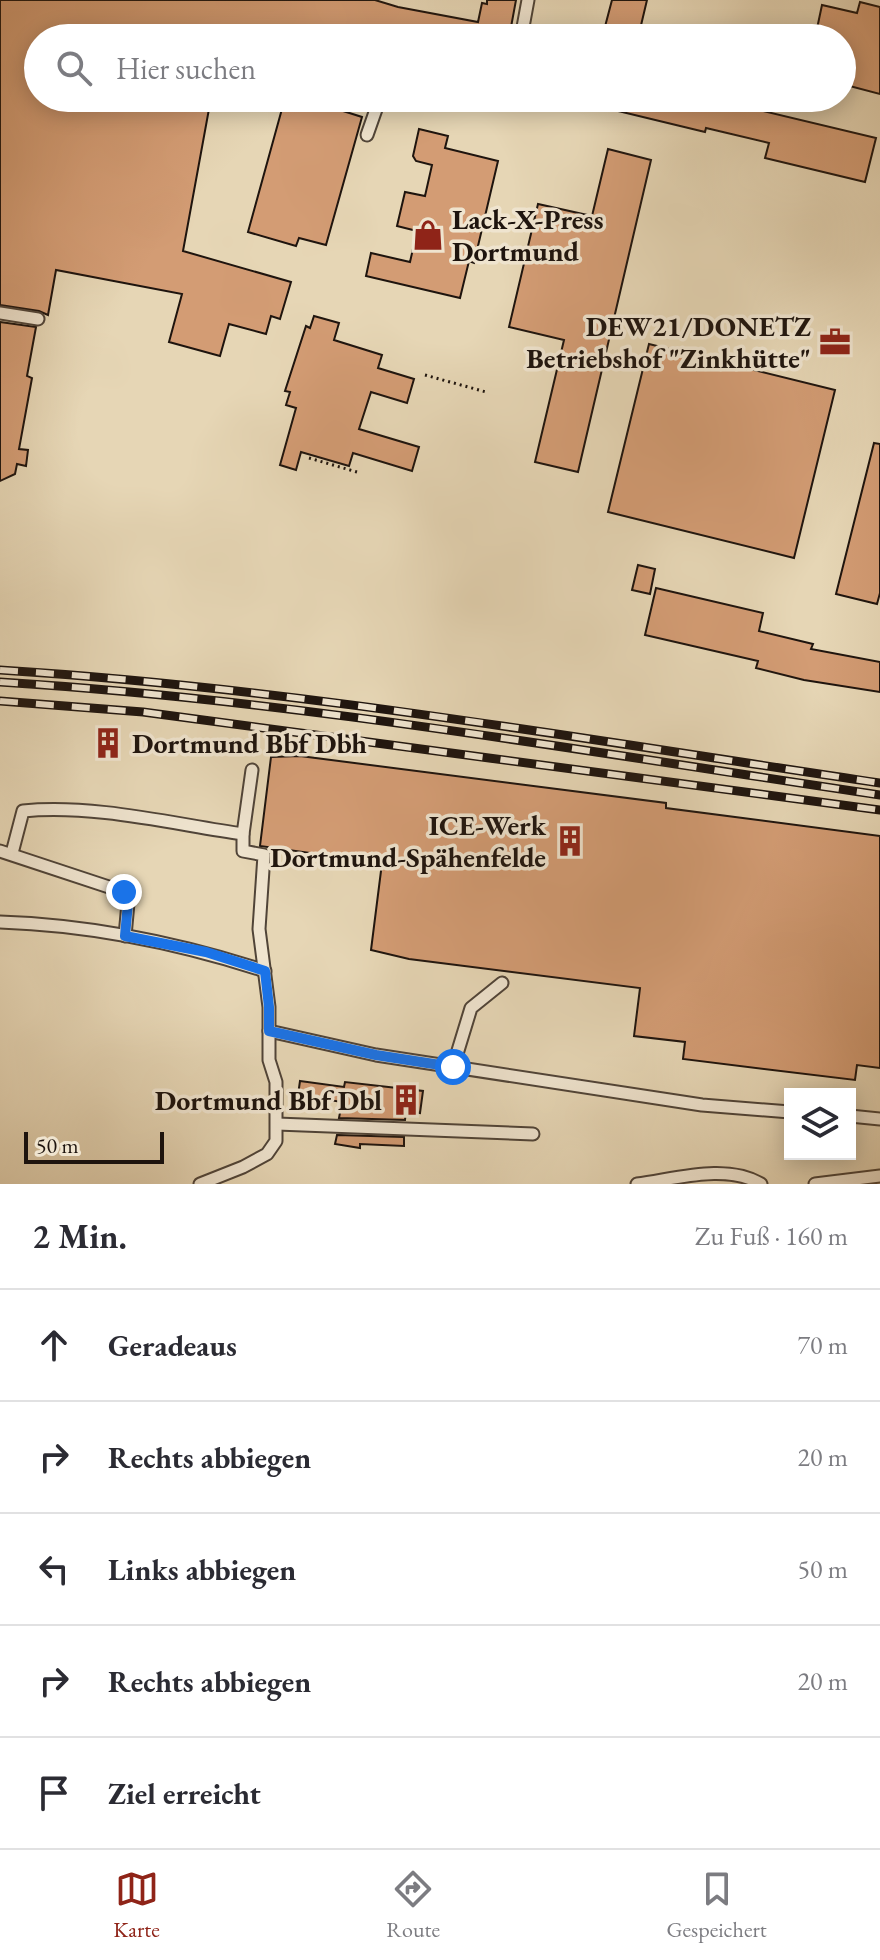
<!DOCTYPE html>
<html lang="de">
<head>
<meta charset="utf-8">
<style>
	:root { --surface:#fff; --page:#f7f7f7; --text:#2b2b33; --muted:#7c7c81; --line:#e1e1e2; --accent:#8f2418 }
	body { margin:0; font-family:"EB Garamond",serif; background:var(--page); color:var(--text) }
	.controls { position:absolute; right:24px; bottom:24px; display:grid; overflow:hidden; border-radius:0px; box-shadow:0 4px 20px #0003 }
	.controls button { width:72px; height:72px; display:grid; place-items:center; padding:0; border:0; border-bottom:2px solid var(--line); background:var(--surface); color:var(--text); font:40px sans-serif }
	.scale { position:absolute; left:24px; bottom:20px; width:140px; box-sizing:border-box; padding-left:8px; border:4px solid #1e140e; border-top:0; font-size:22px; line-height:28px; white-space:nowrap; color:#1e140e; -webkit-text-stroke:6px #efe4cf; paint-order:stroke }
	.stop { position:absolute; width:24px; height:24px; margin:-18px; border:6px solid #1a73e8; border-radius:50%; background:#fff }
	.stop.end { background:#1a73e8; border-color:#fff; box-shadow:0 2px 8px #0008 }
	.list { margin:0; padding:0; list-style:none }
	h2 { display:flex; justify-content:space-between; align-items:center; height:104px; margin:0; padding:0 32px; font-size:34px }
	h2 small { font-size:26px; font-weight:400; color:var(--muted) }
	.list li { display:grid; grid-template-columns:52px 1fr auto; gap:24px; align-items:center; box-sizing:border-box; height:112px; padding:0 32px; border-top:2px solid var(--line) }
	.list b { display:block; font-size:30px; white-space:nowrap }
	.list em { font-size:26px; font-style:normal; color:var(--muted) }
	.icon { flex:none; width:44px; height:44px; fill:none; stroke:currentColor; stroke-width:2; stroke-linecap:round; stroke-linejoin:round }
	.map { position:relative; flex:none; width:880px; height:1184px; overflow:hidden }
	.search { position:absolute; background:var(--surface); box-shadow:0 4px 20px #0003; left:24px; right:24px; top:24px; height:88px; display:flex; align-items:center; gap:20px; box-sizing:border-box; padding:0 28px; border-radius:44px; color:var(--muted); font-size:30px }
	.sheet { height:664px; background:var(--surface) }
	nav { display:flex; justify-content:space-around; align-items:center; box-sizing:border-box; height:112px; border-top:2px solid var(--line); background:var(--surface); font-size:22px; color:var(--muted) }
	nav a { display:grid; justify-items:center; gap:4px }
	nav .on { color:var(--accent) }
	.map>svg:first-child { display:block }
</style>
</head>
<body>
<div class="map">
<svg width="880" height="1184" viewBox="0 0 880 1184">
	<rect width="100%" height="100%" fill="#e6d6b5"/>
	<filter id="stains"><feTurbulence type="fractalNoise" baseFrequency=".0025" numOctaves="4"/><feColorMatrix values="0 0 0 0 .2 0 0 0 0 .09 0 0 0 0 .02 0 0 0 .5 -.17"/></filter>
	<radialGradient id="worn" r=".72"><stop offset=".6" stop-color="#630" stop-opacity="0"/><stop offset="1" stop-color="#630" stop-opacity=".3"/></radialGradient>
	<g fill="#d39c74" stroke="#1e140e" stroke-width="2">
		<path d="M 0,0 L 375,0 L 398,7 L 478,22 L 482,3 L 487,4 L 487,0 L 516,0 L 509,38 L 286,38 L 224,26 L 222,38 L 38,38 L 38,98 L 211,98 L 183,251 L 291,282 L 280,319 L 271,316 L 266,334 L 229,324 L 220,356 L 169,342 L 182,294 L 56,270 L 48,315 L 39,311 L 0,305 Z"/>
		<path d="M 612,0 L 647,0 L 638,38 L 602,38 Z"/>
		<path d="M 860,2 L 880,7 L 880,94 L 842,84 L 847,51 L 842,50 L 842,38 L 815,38 L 822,5 L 857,13 Z"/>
		<path d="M 285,98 L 302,98 L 362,117 L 326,245 L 299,238 L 296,246 L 248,232 Z"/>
		<path d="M 589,98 L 709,98 L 876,138 L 865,182 L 765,158 L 769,143 L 706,128 L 705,132 L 589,104 Z"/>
		<path d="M 419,129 L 448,136 L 445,148 L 498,161 L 474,263 L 469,261 L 460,298 L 366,276 L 371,253 L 410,262 L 417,231 L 397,226 L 405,192 L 425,196 L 432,165 L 416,161 L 413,156 Z"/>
		<path d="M 608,149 L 651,160 L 578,472 L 535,462 L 564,340 L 509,327 L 538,204 L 592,216 Z"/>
		<path d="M 314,316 L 339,323 L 334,340 L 382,355 L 378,368 L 414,379 L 407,403 L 371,392 L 359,429 L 419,447 L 412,471 L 353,453 L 349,466 L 301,452 L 296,470 L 280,465 L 296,408 L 286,405 L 290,392 L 285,391 L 306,326 L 310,328 Z"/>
		<path d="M 0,322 L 36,327 L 27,376 L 32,378 L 19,449 L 28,450 L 26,466 L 17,464 L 15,474 L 0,481 Z"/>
		<path d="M 649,344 L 835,390 L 794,558 L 608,512 Z"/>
		<path d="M 874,443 L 880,444 L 880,593 L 877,604 L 836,594 Z"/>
		<path d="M 638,565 L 655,569 L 650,594 L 632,590 Z"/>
		<path d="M 656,588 L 763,613 L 759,631 L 813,644 L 811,649 L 880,662 L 880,692 L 804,680 L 756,668 L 758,661 L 645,635 Z"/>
		<path d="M 300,756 L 666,803 L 666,808 L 880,836 L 880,1068 L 857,1065 L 855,1080 L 683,1059 L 685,1042 L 634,1036 L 640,988 L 409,959 L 371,950 L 382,863 L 260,846 L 271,757 Z"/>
		<path d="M 300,1081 L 344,1087 L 345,1082 L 423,1091 L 420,1113 L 406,1111 L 405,1120 L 339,1118 L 342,1102 L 298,1095 Z"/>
		<path d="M 337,1135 L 404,1137 L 404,1146 L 360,1144 L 360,1148 L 335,1144 Z"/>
	</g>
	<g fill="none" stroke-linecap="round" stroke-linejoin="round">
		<defs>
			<g id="lane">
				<path d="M 521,38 L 528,0"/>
				<path d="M 367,135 L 380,98"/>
				<path d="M 0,313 L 38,319"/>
				<path d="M 243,834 L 252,770"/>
				<path d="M 0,851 L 124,892 L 128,903 L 125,936"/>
				<path d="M 12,853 L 23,811 C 94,804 173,824 243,834 L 243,851 L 264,855 L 259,929 L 269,1007 L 269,1060 L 276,1082 L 276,1141 L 267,1154 L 243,1167 L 200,1184"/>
				<path d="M 0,922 C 90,925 179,943 265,971"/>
				<path d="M 269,1031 L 376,1055 L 702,1105 L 790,1112"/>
				<path d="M 453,1067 L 471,1008 L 502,983"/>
				<path d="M 850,1116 L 880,1119"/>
				<path d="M 277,1124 L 533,1134"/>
				<path d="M 637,1184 C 676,1179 726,1163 761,1184"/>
				<path d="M 815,1184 L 880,1176"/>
			</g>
		</defs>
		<use href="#lane" stroke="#504438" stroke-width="15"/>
		<g stroke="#1e140e" stroke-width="3" stroke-dasharray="2 4" stroke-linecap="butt">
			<path d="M 425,375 L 486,392"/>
			<path d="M 309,458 L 357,472"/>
		</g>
		<use href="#lane" stroke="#efe4cf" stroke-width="11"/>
		<defs>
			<g id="rail">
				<path d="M 0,670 C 295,688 588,740 880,783"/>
				<path d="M 0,682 C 295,700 588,752 880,795"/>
				<path d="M 0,701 L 143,712 L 880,810"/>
			</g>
		</defs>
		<use href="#rail" stroke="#1e140e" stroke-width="9"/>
		<use href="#rail" stroke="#efe4cf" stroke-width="6" stroke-dasharray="18" stroke-linecap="butt"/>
	</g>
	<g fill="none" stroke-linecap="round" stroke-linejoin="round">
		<path stroke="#1a73e8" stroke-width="10" d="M 124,892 L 128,903 L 125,936 L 206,952 L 265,971 L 269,1007 L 269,1031 L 376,1055 L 453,1067"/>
	</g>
	<defs>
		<symbol id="shop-bare" viewBox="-9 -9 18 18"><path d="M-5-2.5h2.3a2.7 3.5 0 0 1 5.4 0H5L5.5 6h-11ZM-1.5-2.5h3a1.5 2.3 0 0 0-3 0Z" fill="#8f2418" stroke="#efe4cf" stroke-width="2.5" paint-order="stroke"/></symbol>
		<symbol id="office-bare" viewBox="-9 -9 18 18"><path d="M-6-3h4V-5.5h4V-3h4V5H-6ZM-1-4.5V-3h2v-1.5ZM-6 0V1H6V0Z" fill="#8f2418" stroke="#efe4cf" stroke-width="2.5" paint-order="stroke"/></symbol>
		<symbol id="building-bare" viewBox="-9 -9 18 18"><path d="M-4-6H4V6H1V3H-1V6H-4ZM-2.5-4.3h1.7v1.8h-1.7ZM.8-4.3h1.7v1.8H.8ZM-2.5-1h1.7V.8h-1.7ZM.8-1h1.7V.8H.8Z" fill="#8f2418" stroke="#efe4cf" stroke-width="2.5" paint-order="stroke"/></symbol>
	</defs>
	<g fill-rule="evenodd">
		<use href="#shop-bare" x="406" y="213" width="44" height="44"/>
		<use href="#office-bare" x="813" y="320" width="44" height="44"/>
		<use href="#building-bare" x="86" y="721" width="44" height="44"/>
		<use href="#building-bare" x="548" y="819" width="44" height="44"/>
		<use href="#building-bare" x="384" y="1078" width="44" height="44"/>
	</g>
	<g text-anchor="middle" stroke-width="7" stroke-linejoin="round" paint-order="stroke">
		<g font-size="28" font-weight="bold" fill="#1e140e" stroke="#efe4cf" text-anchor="end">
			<text x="452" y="229" text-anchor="start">Lack-X-Press<tspan x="452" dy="32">Dortmund</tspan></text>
			<text x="811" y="336">DEW21/DONETZ<tspan x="811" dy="32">Betriebshof "Zinkhütte"</tspan></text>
			<text x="132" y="753" text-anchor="start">Dortmund Bbf Dbh</text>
			<text x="546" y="835">ICE-Werk<tspan x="546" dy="32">Dortmund-Spähenfelde</tspan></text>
			<text x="382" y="1110">Dortmund Bbf Dbl</text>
		</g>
	</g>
	<rect width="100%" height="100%" filter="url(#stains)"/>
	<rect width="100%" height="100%" fill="url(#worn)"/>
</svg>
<div class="controls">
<button><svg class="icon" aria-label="layers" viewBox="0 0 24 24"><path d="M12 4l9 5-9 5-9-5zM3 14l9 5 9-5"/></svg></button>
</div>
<div class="scale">50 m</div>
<div class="stop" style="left:453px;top:1067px"></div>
<div class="stop end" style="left:124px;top:892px"></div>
<div class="search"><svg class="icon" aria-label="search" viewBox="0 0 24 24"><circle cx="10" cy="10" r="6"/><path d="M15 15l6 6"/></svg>Hier suchen</div>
</div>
<section class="sheet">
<h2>2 Min.<small>Zu Fuß · 160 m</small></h2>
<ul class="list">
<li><svg class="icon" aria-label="ahead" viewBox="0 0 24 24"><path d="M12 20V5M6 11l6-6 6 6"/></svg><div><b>Geradeaus</b></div><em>70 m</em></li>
<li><svg class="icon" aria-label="right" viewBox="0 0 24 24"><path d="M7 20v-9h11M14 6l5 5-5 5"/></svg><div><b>Rechts abbiegen</b></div><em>20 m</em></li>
<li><svg class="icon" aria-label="left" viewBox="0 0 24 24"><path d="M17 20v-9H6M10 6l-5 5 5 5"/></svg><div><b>Links abbiegen</b></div><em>50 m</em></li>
<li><svg class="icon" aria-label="right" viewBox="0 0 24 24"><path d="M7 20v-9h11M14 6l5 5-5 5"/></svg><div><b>Rechts abbiegen</b></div><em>20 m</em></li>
<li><svg class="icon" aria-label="arrive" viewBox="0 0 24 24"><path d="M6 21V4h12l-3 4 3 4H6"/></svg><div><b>Ziel erreicht</b></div></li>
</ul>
</section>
<nav>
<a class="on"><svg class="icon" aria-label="map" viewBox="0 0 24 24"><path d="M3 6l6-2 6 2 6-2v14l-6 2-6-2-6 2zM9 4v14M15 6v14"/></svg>Karte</a>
<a><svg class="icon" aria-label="directions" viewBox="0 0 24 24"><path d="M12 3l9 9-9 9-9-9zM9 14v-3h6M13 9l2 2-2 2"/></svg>Route</a>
<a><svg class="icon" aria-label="saved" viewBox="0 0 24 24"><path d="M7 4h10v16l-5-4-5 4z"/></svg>Gespeichert</a>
</nav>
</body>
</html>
